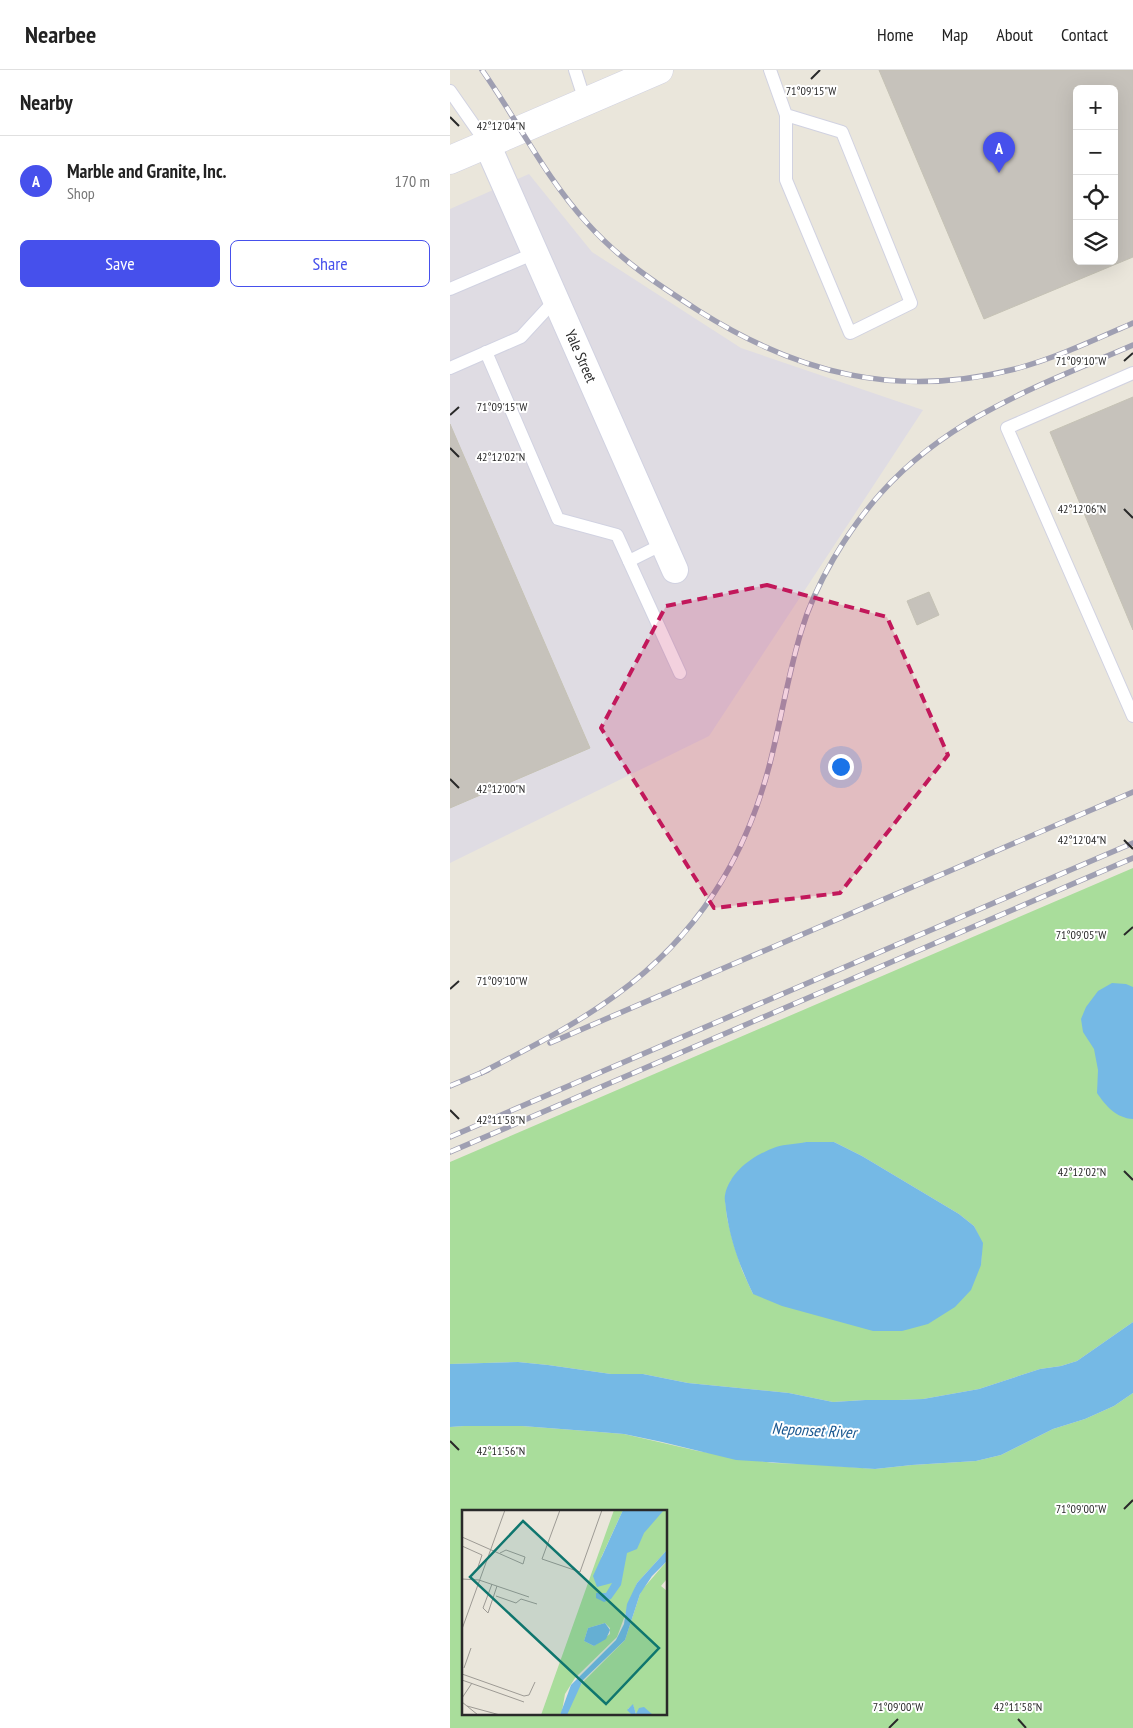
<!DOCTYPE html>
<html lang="en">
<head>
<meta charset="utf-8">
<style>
	:root { --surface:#fff; --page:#f6f6f6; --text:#222; --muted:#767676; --line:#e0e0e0; --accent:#4650ec }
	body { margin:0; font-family:"PT Sans Narrow",sans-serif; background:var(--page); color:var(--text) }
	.controls { position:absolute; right:15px; top:15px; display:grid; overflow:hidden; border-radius:8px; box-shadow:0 5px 20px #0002 }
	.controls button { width:45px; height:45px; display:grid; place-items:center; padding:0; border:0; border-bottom:1px solid var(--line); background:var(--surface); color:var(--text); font:25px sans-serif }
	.you { position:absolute; left:390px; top:696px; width:18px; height:18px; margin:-12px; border:4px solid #fff; border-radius:50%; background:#1a73e8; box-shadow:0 0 0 8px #1a73e833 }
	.badge { display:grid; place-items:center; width:32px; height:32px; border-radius:50%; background:var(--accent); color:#fff; font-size:16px; font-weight:700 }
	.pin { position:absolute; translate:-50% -41px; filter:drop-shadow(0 1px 2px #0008) }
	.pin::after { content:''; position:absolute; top:26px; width:18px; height:15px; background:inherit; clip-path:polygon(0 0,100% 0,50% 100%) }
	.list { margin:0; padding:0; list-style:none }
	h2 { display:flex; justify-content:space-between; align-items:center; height:65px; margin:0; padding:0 20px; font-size:21px }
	h2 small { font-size:16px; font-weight:400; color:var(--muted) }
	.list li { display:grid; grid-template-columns:32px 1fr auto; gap:15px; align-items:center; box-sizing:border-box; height:90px; padding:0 20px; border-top:1px solid var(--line) }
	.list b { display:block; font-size:19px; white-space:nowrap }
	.list p { margin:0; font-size:16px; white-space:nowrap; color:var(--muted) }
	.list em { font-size:16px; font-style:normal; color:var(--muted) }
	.actions { display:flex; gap:10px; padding:15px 20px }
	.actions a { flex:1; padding:11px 0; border:1px solid var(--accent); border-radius:8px; text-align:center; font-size:18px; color:var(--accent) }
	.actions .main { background:var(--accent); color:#fff }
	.icon { flex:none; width:28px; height:28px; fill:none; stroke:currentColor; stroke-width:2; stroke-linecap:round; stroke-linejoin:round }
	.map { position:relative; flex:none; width:683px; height:1658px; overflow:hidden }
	header { display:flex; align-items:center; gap:30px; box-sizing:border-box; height:70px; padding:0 25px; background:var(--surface); border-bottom:1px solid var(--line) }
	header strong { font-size:24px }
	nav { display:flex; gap:28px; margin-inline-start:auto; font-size:18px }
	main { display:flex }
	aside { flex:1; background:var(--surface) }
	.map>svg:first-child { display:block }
</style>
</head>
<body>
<header>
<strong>Nearbee</strong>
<nav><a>Home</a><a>Map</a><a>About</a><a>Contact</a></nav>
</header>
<main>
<aside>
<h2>Nearby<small></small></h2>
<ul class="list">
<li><span class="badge">A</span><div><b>Marble and Granite, Inc.</b><p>Shop</p></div><em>170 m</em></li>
</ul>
<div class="actions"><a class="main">Save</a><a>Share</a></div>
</aside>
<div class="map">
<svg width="683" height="1658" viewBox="0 0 683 1658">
	<rect width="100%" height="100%" fill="#eae6db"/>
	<path fill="#dfdce3" d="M 79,104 L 142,182 L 291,278 L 473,340 L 259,666 L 0,793 L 0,139 Z"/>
	<g fill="#a9dd9b" fill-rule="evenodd">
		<path d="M 683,798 L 683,1252 L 627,1291 L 611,1296 L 590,1299 L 529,1319 L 473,1329 L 448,1330 L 415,1330 L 383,1332 L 339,1323 L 238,1313 L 193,1304 L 161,1304 L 98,1295 L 68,1292 L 0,1294 L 0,1092 ZM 356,1072 L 384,1072 L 412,1086 L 509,1144 L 524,1156 L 532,1173 L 531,1195 L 303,1224 L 292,1200 L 283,1172 L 277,1148 L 275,1126 L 281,1110 Z"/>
		<path d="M 683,1323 L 683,1658 L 0,1658 L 0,1357 L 14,1356 L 72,1356 L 137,1361 L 174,1364 L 248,1381 L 323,1393 L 361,1394 L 425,1399 L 462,1395 L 526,1391 L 551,1385 L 603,1359 L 635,1349 L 664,1336 ZM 14,1442 L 216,1442 L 216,1644 L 14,1644 Z"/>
	</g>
	<g fill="#75b9e5">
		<path d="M 662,913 L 676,914 L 683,917 L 683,1049 C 666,1048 656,1036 647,1023 L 648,1000 L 644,979 L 633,962 L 631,949 L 636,937 L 648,921 Z"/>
		<path d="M 356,1072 L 384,1072 L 412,1086 L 509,1144 L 524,1156 L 533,1173 L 531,1195 L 521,1220 L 505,1237 L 478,1254 L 452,1261 L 423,1261 L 332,1236 L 303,1224 C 290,1197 280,1170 276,1140 C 276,1135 274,1130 275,1125 C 280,1101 304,1085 326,1077 C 335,1074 347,1074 356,1072 Z"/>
		<path d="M 683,1252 L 683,1323 L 664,1336 L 635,1349 L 603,1359 L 551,1385 L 526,1391 L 462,1395 L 425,1399 L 286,1390 L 212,1372 L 174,1364 L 137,1361 L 72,1356 L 14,1356 L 0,1357 L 0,1294 L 68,1292 L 98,1295 L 161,1304 L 193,1304 L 238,1313 L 339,1323 L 383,1332 L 415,1330 L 448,1330 L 473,1329 L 529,1319 L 590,1299 L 611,1296 L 627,1291 Z"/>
	</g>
	<g fill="#c6c2bb" stroke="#c5c2b5" fill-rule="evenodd">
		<path d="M 429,0 L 683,0 L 683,187 L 534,249 ZM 627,19 L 664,19 L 664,191 L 627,191 Z"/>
		<path d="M 683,327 L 683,560 L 600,362 Z"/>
		<path d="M 0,354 L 140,678 L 0,738 Z"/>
		<path d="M 479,522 L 489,545 L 467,555 L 457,531 Z"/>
	</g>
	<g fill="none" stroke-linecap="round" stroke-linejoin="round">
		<defs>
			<g id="service">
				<path d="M 125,0 L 135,31"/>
				<path d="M 320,0 L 336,45 L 336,110 L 400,263 L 461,233 L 392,62 L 336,45"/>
				<path d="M 0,21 L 37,74"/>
				<path d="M 0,219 L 85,183"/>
				<path d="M 36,282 L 108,449 L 167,465 L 230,603"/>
				<path d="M 0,298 L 71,267 L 106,229"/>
				<path d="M 683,303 L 557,358 L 683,646"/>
				<path d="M 179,491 L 213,474"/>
			</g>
			<g id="minor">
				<path id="s1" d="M 37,74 L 225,500"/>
			</g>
			<path id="secondary" d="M 0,90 L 209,0"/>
		</defs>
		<use href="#service" stroke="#d1d2e1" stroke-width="14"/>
		<use href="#minor" stroke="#d1d2e1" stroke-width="28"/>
		<use href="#secondary" stroke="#d1d2e1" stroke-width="29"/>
		<use href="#service" stroke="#fff" stroke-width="12"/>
		<use href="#minor" stroke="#fff" stroke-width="26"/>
		<use href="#secondary" stroke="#fff" stroke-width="28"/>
		<defs>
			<g id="rail">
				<path d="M 32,0 C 68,51 95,107 137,153 C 170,190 207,214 249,241 C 349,304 448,329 565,299 C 606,288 644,270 683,253"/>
				<path d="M 100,973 L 683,722"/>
				<path d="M 31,1003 C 77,979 124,956 166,925 C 247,866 295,790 320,693 C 331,650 338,605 351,562 C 365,514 397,461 431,423 C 499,347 591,315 683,275"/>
				<path d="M 0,1016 L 38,1000"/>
				<path d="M 0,1067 L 683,773"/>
				<path d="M 0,1082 L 683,788"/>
			</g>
		</defs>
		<use href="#rail" stroke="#9f9fb2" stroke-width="5.5"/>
		<use href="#rail" stroke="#fff" stroke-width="4" stroke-dasharray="11" stroke-linecap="butt"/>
	</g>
	<path fill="#c2185b" fill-opacity="0.2" stroke="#c2185b" stroke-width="4" stroke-dasharray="10 6" stroke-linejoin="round" d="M 317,515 L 437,547 L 498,685 L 390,823 L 264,838 L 151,658 L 216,536 Z"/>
	<path fill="none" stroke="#292929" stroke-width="2" d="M 361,9 L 370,0M 0,47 L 9,56M 674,291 L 683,283M 0,345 L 9,337M 0,378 L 9,387M 674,439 L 683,448M 0,709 L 9,718M 674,770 L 683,779M 674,865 L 683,857M 0,919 L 9,911M 0,1040 L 9,1049M 674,1101 L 683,1110M 0,1371 L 9,1380M 674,1439 L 683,1430M 568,1649 L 576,1658M 439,1658 L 448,1649"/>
	<g text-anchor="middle" stroke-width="4" stroke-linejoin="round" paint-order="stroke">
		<g font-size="15" fill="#292929" stroke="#fff">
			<text dy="5" stroke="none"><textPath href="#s1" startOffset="232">Yale Street</textPath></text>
		</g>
		<g font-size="16" font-style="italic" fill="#17568f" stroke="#fff">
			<text transform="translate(364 1360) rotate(3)" y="6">Neponset River</text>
		</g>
	</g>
	<g transform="translate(12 1440)">
		<rect width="205" height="205" fill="#eae6db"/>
		<path d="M 152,0 L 161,0 L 139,48 L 183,0 L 205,0 L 205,40 L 175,73 L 155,127 L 113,168 L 103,184 L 100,201 L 98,205 L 79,205 ZM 143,113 L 148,118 L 148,124 L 132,136 L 122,131 L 126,118 ZM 205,51 L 204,70 L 199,76 L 205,81 L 205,205 L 174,204 L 171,195 L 166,199 L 170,205 L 102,205 L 107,186 L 163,130 L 179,81 Z" fill="#a9dd9b" fill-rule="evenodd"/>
		<path d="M 161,0 L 202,0 L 182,23 L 175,39 L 165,43 L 159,75 L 149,89 L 142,92 L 134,88 L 134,83 L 144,83 L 150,73 L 135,77 L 131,66 ZM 205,40 L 205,51 L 190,66 L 178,84 L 163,130 L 121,170 L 105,205 L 98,205 L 109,175 L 154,130 L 162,114 L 165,94 L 175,73 ZM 143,113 L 148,120 L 144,129 L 132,136 L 122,131 L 126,118 ZM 171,194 L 174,204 L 177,198 L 182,197 L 191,205 L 170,205 L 165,200 Z" fill="#75b9e5"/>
		<path fill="none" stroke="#9d9a94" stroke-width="1" d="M 98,0 L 80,49 L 118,62 L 140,0M 0,27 L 61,54 L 63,47 L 44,40 L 38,43M 0,36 L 20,45 L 15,60M 0,69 L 17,70 L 67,87M 30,74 L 21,98 L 26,103 L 35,76M 34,86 L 54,93 L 59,89 L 75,94M 0,119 L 43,0M 2,158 L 9,138M 0,164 L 62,186 L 67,185 L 73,172M 0,170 L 62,192M 0,188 L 10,173M 0,192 L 16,205M 5,196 L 38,205"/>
		<path fill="#0f766e" fill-opacity="0.15" stroke="#0f766e" stroke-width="2.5" d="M 61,11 L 197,138 L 144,194 L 8,67 Z"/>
		<rect width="205" height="205" fill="none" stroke="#292929" stroke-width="2.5"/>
	</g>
	<g font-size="12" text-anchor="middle" fill="#292929" stroke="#fff" stroke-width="4" stroke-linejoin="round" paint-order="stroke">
		<text x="361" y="25">71°09'15"W</text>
		<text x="51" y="60">42°12'04"N</text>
		<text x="631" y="295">71°09'10"W</text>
		<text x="52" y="341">71°09'15"W</text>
		<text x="51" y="391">42°12'02"N</text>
		<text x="632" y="443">42°12'06"N</text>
		<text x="51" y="723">42°12'00"N</text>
		<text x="632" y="774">42°12'04"N</text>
		<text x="631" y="869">71°09'05"W</text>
		<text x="52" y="915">71°09'10"W</text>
		<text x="51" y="1054">42°11'58"N</text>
		<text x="632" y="1106">42°12'02"N</text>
		<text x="51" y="1385">42°11'56"N</text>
		<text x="631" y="1443">71°09'00"W</text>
		<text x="568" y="1641">42°11'58"N</text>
		<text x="448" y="1641">71°09'00"W</text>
	</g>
</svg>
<div class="controls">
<button>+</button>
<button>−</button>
<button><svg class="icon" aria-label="locate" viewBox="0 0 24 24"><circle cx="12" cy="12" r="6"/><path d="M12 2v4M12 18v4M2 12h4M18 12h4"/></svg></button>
<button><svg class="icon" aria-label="layers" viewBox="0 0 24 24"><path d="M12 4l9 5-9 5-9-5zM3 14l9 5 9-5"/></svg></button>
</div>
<div class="you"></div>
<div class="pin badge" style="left:549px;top:103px">A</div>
</div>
</main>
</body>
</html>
